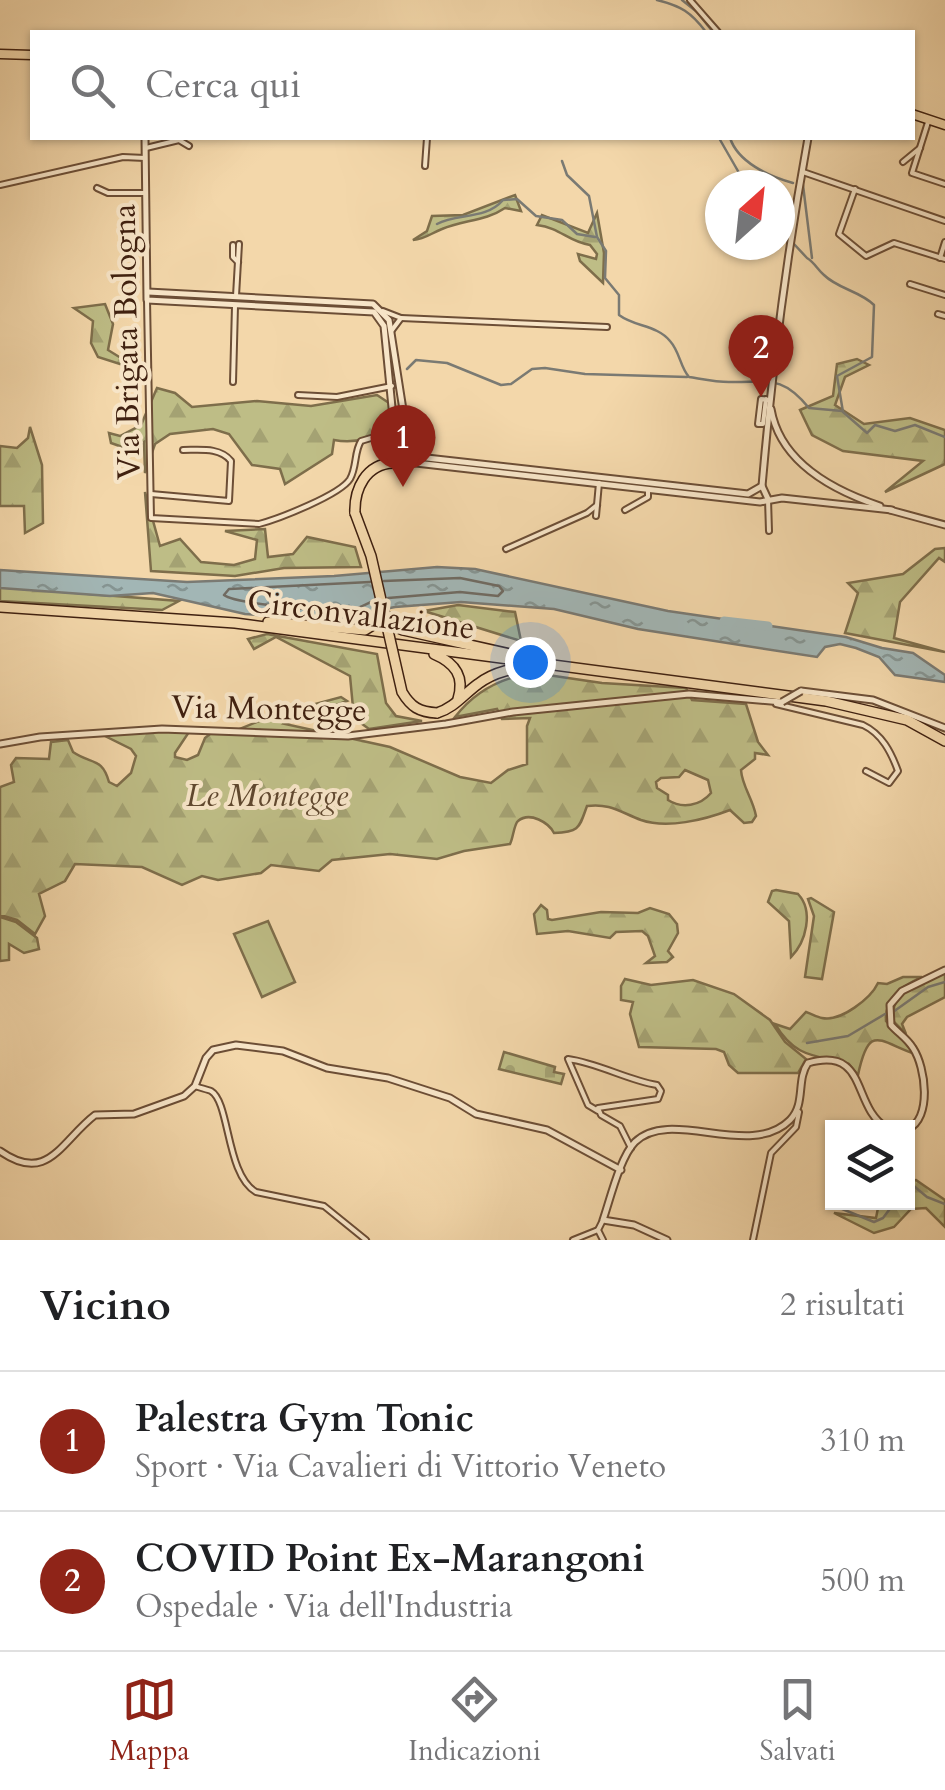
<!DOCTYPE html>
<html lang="it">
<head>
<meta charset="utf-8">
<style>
	:root { --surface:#fff; --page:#f6f6f6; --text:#202124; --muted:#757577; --line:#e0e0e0; --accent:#8f2418 }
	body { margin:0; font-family:Cardo,serif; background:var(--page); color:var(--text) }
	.controls { position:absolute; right:30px; bottom:30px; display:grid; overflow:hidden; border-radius:0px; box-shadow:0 2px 8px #0004 }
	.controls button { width:90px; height:90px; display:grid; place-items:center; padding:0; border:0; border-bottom:2px solid var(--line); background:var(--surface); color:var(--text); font:50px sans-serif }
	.compass { position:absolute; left:705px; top:170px; width:90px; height:90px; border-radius:50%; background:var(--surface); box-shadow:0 2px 8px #0004; rotate:27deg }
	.you { position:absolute; left:530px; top:662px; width:35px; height:35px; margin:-25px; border:8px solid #fff; border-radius:50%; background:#1a73e8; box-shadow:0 0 0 15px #1a73e833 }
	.badge { display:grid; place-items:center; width:65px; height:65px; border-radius:50%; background:var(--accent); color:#fff; font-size:32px; font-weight:700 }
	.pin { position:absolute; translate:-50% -82px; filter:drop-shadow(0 2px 5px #0008) }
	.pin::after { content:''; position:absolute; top:52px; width:35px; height:30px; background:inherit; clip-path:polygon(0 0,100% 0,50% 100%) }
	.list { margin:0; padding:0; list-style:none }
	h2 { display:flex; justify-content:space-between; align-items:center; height:130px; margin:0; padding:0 40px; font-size:42px }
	h2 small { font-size:32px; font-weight:400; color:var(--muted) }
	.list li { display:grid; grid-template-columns:65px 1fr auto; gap:30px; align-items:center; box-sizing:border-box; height:140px; padding:0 40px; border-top:2px solid var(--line) }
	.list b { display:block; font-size:38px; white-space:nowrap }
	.list p { margin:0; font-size:32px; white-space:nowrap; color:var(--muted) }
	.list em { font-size:32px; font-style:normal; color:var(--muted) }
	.icon { flex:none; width:55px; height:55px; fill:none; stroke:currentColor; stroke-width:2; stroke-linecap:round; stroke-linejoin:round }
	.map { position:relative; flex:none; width:945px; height:1240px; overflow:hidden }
	.search { position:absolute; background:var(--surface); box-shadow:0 2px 8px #0004; left:30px; right:30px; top:30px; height:110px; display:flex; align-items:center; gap:25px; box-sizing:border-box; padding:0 35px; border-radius:0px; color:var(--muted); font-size:38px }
	.sheet { height:410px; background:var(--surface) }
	nav { display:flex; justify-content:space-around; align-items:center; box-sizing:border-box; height:140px; border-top:2px solid var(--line); background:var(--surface); font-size:28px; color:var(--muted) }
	nav a { display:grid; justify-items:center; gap:5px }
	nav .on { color:var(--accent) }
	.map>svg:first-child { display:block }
</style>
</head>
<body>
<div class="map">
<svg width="945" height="1240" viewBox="0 0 945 1240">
	<defs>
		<pattern id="forest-firs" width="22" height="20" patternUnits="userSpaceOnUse" patternTransform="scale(2.5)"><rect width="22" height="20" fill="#bebd86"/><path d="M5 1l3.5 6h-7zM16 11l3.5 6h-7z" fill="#a4a273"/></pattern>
		<pattern id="cemetery-stones" width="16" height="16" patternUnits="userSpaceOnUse" patternTransform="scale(2.5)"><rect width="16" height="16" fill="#bebd86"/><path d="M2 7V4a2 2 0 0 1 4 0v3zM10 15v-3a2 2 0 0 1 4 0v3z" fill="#a4a273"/></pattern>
		<pattern id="water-ripples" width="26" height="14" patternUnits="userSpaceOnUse" patternTransform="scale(2.5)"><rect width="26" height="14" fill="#a2b6b5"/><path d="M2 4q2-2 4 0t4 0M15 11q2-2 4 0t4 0" fill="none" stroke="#859492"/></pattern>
	</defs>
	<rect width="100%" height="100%" fill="#f3d7aa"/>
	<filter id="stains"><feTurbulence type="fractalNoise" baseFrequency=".002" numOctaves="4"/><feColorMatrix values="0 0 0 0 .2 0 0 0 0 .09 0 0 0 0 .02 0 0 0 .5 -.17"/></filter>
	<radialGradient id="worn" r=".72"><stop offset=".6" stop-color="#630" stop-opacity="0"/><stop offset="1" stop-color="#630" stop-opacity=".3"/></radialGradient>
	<g fill="url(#forest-firs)" stroke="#7e6e4b" stroke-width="2.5" fill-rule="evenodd">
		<path d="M 515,195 L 521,211 L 505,208 C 486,221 463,220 442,229 C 431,233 426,239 413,240 L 427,231 L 432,216 L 463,215 Z"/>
		<path d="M 597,213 L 604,253 L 603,283 L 580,261 L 578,254 L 596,259 L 597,254 L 590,245 C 567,241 561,228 537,225 L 542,215 L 588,233 Z"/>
		<path d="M 105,304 L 113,324 L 108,350 L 142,371 L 98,357 L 91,343 L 93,321 L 74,308 Z"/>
		<path d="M 857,359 L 869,365 L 845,377 L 835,405 L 864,424 L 910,418 L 945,430 L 945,464 L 885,492 L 923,461 L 843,451 L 812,435 L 800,410 L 833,396 L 837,364 Z"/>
		<path d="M 157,388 L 175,393 L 192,407 L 257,401 L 311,406 L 377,395 L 389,403 L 392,427 C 373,439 355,444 334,440 L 332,454 L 285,484 L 280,469 L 252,465 L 229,434 L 213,429 L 170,434 L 155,444 L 145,473 L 144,442 L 131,450 L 111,443 L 109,433 L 120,436 L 141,425 Z"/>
		<path d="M 30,427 L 42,465 L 43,523 L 25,533 L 24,506 L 0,506 L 0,446 L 17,448 L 28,438 Z"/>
		<path d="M 145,492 L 160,546 L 180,539 L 201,562 L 234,565 L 255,559 L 257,540 L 225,531 L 265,529 L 268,557 L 293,554 L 307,537 L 355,547 L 361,567 L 284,568 L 235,576 L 151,571 Z"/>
		<path d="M 945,548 L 945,562 L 939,558 L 900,602 L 894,638 L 945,652 L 845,633 L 858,593 L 848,583 L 903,574 L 935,549 Z"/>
		<path d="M 0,587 L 179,601 L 162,610 L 0,601 Z"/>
		<path d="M 458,605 L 515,612 L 521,641 L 424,611 Z"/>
		<path d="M 267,634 L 377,654 L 386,703 L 396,716 L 422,721 L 369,729 L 354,718 L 350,676 L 276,637 L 254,649 L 248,639 Z"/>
		<path d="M 534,673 L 602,683 L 686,688 L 692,700 L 746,704 L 758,742 L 768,755 L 755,753 L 755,759 L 741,770 C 742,786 753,799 756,816 L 752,822 L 744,823 L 730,810 C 704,820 667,829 641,820 C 620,812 610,803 587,806 C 579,828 580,832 554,833 C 549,823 530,811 518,821 C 514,824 513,839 510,844 L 464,851 L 437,859 L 390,854 L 332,860 L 319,871 L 271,865 L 261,873 L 218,880 L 202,876 L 182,885 L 142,867 L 75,864 L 65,881 L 39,894 L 45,916 L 35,934 L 17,920 L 0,915 L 0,787 L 14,782 L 11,765 L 16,758 L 49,759 L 51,742 L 68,740 L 73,752 C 92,765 102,757 109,782 L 117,786 L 131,773 L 136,756 L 131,749 L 101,734 L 191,729 L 175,753 L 175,757 L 187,760 L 198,755 L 205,738 L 215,730 L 235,731 L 271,716 L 341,697 L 347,701 L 285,724 L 390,747 L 460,777 L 491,783 L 508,770 L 527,764 L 527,726 L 530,718 L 502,719 L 497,709 L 455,717 C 475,691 502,677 534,673 ZM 685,770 L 708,780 L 711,793 C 700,806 682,809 668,800 L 668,795 L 657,788 L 656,782 L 661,778 L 679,777 Z"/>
		<path d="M 776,890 L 798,894 C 814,911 806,942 791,957 L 789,921 L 768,902 L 772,891 Z"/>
		<path d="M 811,898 L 834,912 L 822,979 L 805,977 L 814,916 L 808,899 Z"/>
		<path d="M 541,905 L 547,910 L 548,919 L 552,920 L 601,912 L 638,913 L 650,908 L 669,914 L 677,924 L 678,933 L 668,951 L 673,957 L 667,962 L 646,963 L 655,956 L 648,936 L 642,931 L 616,932 L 610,938 L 568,931 L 537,934 L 534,914 Z"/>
		<path d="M 0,917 L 16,922 L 37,938 L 39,949 L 24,953 L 9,944 L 9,960 L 0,961 Z"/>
		<path d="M 945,971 L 945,997 L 907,1017 L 902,1024 L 906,1034 L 892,1020 C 890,991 923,983 945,971 Z"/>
		<path d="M 903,977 L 922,977 C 901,987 885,996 886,1021 L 915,1054 C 878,1041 869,1023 858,1075 L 849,1064 C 815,1055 795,1058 775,1024 L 790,1029 L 806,1012 C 812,1014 817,1017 822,1018 C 841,1022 871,998 878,983 L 887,984 Z"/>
		<path d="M 625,979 L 651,985 L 693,980 L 734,994 L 770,1020 L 785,1042 L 806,1059 L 798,1073 L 738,1073 L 729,1065 L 724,1052 L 716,1049 L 639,1047 L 630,1014 L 633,1002 L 621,1000 L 621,986 Z"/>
		<path d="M 916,1180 L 945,1200 L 945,1227 L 926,1208 L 911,1209 L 894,1227 L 874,1233 L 834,1213 L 876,1218 L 879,1203 L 908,1202 L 908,1181 Z"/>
	</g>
	<path fill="url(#cemetery-stones)" stroke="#7e6e4b" stroke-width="2.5" d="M 504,1052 L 555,1067 L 554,1072 L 564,1074 L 561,1084 L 499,1069 Z"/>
	<path fill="#bebd86" stroke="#7e6e4b" stroke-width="2.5" d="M 268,921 L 295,982 L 262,997 L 234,934 Z"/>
	<path fill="url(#water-ripples)" stroke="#7a7a73" stroke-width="2.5" d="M 437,567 L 475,569 L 668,611 L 846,637 L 882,648 L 913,653 L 945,675 L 945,682 L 895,675 L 879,657 L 856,648 L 840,644 L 825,647 L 817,657 L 638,629 L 554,609 L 461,602 L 395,607 L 370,612 L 358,620 L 328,620 L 245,614 L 153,593 L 110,596 L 0,588 L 0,570 L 187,582 L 334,576 Z"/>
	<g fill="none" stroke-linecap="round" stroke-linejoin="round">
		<g stroke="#706b62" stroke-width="2.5">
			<path d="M 384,581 L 460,578 L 499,586 L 503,591 L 498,596 L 460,592 L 388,598"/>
			<path d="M 370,582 L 229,589 L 224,595 C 235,604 334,613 352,610 C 359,609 367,603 374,601"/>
		</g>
		<g stroke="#7a7a73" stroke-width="2.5">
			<path d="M 657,0 C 681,6 691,12 706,32"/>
			<path d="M 682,0 L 697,12 L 713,32"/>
			<path d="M 719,138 L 746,185"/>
			<path d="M 730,138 C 738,162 768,176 793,183"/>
			<path d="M 562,161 L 567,175 L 589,196 L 597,237 L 606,251 L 605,278 L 619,295 L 619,315 C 635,327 657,325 670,341 C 680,352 680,367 689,377 C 702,379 716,382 729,382 C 768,383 781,374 809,408 L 842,411"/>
			<path d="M 803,185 L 812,258"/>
			<path d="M 437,224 C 457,213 486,220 503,200 L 517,199 L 536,216 L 562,220 L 577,234 L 595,237"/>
			<path d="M 780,229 L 807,258 C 815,263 817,269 824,275 C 838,289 860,291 874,305 L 872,357 L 837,376 L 843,412 L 867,433 L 875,425 L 895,431 L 915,425 L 945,437"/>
			<path d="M 407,369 L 416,360 L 447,363 L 501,385 L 511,384 L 532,369 L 545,368 L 585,374 L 687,377"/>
			<path d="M 893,1012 L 928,987 L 945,982"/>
			<path d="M 807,1043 L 848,1036 L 885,1014"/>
			<path d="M 908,1188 L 915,1187 L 927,1197 L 945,1204"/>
			<path d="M 830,1204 L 874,1222 L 883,1218 L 895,1202"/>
		</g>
		<path stroke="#a2b6b5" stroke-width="9" d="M 724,621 L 768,626"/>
		<defs>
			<g id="minor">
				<path d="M 690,0 L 718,32"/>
				<path d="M 929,119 L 912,173 L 945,184"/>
				<path d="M 146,148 L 179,140 L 189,146"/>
				<path d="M 903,162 L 920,148"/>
				<path d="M 425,166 L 427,138"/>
				<path d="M 803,172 L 945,221"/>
				<path d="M 0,185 L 123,157 L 145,158"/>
				<path d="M 97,188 L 108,193 L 146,193"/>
				<path d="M 855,189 L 839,234 L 866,256 L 894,243 L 945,259"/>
				<path d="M 233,245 L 233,257 L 238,262"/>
				<path d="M 940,258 L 945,242"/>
				<path d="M 910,284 L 945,295"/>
				<path d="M 236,296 L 239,244"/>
				<path d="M 147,300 L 151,518 L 259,524 C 278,519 340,495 350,479 C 357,467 354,452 361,441 L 371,438 L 390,441"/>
				<path d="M 383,311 L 401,318 L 392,330"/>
				<path d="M 938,314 L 945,316"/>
				<path d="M 401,318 L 607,327"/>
				<path d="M 233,382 L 235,306"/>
				<path d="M 298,395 L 337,397 L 392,386"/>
				<path d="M 766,399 L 763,424 L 758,424 L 761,399 L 769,400"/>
				<path d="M 377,441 L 385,450"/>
				<path d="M 151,494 L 229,501 L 231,461 C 220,447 200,450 183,450"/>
				<path d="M 768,499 L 769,531"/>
				<path d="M 625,510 L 648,497 L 648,489"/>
				<path d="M 596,516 L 599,483"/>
				<path d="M 506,549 L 587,513 L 597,505"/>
				<path d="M 776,704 L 863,725 C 882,734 891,752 898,771 L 889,783 L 866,771"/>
				<path d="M 195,1086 C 197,1087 209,1090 211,1091 C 230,1102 226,1175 256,1192 L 324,1206 L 366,1240"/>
				<path d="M 598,1111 L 588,1105 L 568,1059 C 598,1063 627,1080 657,1085 L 661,1091 L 658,1099 L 598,1108 L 601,1115 L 620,1126 L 631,1148"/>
				<path d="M 602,1222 L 598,1230 L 603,1240"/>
				<path d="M 573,1240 L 598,1230"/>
				<path d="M 753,1240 L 771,1153 L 796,1127 L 799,1112 L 796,1111"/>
			</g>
			<g id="tertiary">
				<path d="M 145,138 L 147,300 L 374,312 L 384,326 L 395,438"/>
				<path d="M 148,292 L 373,304 L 389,320 L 408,442"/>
				<path d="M 771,409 C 780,462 832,490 880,506"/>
				<circle cx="399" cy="451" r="13"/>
				<path d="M 412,449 L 427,458 L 748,494 L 762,486"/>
				<path d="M 407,462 L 760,502 L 782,498 L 892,510"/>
				<path d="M 768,499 L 762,486 C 772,369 787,253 808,138"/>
				<path d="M 890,510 L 945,525"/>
				<path d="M 801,691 L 873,700 L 945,728"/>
				<path d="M 0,744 L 40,737 L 162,729 L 348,736 L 446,724 L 513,712 L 689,694 L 782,702"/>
				<path d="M 908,1129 C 932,1118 926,1068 913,1048 C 907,1038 898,1033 891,1025 L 890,1005 L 902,991 L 945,970"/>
				<path d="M 0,1151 C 48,1185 61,1141 95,1115 L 134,1114 L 184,1096 L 195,1086 L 206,1058 L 213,1050 L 236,1045 L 283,1051 L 327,1068 L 388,1078 L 450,1098 L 476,1114 L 547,1130 L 621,1170"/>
				<path d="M 667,1240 L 634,1225 L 603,1220 C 610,1200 620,1157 635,1142 C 671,1107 750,1160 790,1120 C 806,1104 796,1080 808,1063 C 869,1046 851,1107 887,1128"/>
			</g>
			<g id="primary">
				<path d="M 0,54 L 32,55"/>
				<path d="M 912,114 L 945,125"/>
			</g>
			<g id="trunk">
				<path d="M 355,513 C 354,489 366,464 393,463"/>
				<path d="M 0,607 L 235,623 L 826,701 L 907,720 L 945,741"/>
				<path d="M 385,614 L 394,626 L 403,630 L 510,654"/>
				<path d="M 268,622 L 365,630 L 378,622 L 382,608"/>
				<path d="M 434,654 C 455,663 465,676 458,699"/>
				<path d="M 437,713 C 454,708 464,694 478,684 C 495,671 515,668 535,666"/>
			</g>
		</defs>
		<use href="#minor" stroke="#6c4e36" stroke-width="8"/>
		<use href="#tertiary" stroke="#6c4e36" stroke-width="9"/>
		<use href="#primary" stroke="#3f2010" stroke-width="11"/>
		<use href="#trunk" stroke="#3f2010" stroke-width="12"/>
		<use href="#minor" stroke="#f7e5c8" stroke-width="4"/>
		<use href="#tertiary" stroke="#f7e5c8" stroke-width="5"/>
		<use href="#primary" stroke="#f3d7aa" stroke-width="8"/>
		<use href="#trunk" stroke="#f3d7aa" stroke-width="9"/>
		<defs>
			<path id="tertiary-bridge" d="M 782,702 L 801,691"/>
			<path id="trunk-bridge" d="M 355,513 L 371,556 L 402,692 C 411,707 419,712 437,713"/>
		</defs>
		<use href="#tertiary-bridge" stroke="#6c4e36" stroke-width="9" stroke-linecap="butt"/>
		<use href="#trunk-bridge" stroke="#3f2010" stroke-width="12" stroke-linecap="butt"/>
		<use href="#tertiary-bridge" stroke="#f7e5c8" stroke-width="5"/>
		<use href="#trunk-bridge" stroke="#f3d7aa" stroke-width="9"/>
	</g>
	<g text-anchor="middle" stroke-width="8" stroke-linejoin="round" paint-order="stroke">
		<g font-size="32" fill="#3f2010" stroke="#f7e5c8">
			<text transform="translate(126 342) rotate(-91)" y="11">Via Brigata Bologna</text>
			<text transform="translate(361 614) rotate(7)" y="11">Circonvallazione</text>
			<text transform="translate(269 708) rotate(1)" y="11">Via Montegge</text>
		</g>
		<g font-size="32" font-style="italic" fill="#5f472e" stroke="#f7e5c8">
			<text x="267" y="806">Le Montegge</text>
		</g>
	</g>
	<rect width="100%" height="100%" filter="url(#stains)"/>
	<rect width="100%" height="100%" fill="url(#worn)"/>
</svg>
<div class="controls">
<button><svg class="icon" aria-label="layers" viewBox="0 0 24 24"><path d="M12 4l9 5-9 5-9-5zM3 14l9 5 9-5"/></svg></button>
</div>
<svg class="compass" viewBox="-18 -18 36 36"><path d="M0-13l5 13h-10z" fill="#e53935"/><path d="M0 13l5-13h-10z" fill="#757577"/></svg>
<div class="you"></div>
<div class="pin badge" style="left:403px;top:487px">1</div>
<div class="pin badge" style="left:761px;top:397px">2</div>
<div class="search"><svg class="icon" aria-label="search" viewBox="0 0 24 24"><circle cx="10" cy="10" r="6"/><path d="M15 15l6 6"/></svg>Cerca qui</div>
</div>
<section class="sheet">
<h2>Vicino<small>2 risultati</small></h2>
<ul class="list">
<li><span class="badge">1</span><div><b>Palestra Gym Tonic</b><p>Sport · Via Cavalieri di Vittorio Veneto</p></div><em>310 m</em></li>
<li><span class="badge">2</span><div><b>COVID Point Ex-Marangoni</b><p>Ospedale · Via dell'Industria</p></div><em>500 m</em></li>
</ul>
</section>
<nav>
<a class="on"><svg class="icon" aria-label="map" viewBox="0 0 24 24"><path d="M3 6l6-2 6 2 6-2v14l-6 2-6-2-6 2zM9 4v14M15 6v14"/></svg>Mappa</a>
<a><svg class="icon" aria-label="directions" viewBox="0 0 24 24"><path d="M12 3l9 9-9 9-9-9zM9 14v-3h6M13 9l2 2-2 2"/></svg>Indicazioni</a>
<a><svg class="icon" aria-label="saved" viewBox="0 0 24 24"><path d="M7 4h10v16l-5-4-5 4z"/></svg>Salvati</a>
</nav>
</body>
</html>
